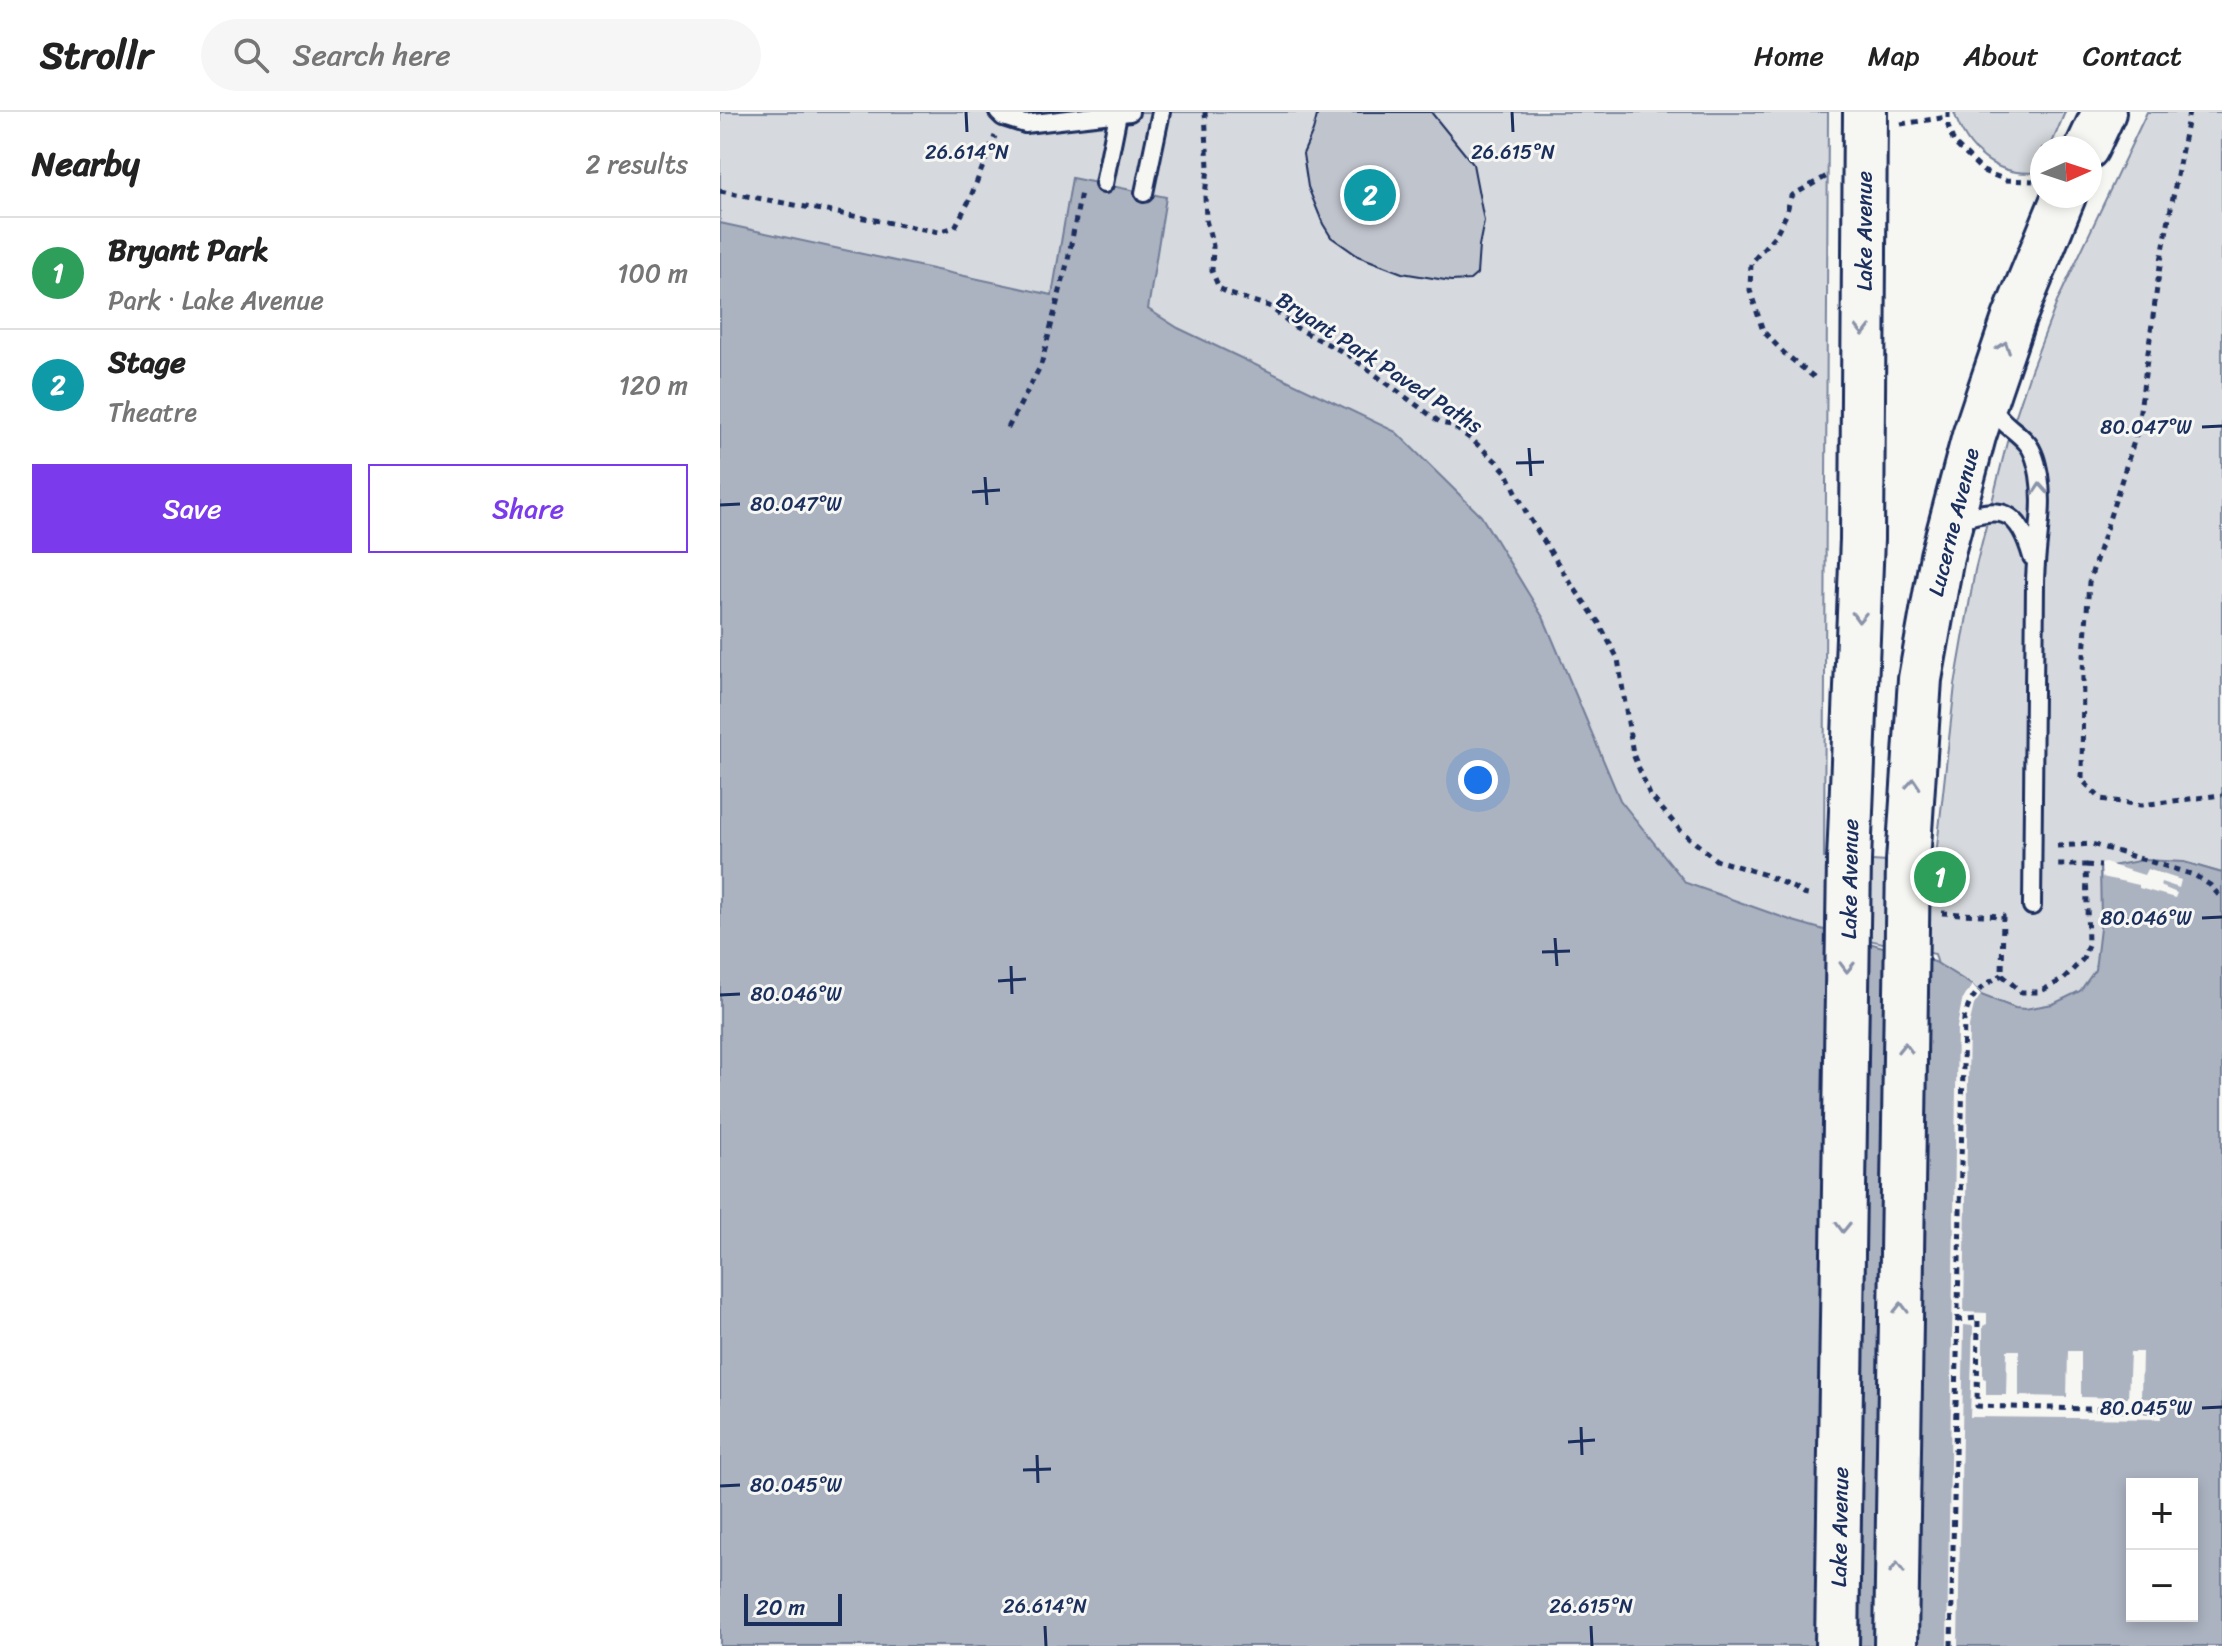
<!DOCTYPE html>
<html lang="en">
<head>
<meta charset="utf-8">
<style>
	:root { --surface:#fff; --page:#f6f6f6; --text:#222; --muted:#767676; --line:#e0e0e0; --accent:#7c3aed }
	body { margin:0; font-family:Sriracha,sans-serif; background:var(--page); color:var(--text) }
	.controls { position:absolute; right:24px; bottom:24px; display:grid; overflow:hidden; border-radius:0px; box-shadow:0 4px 12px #0003 }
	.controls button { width:72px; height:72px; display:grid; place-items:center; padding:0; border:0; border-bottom:2px solid var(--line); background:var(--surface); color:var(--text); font:40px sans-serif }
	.compass { position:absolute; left:1310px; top:24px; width:72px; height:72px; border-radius:50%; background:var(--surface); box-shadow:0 4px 12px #0003; rotate:87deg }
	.scale { position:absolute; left:24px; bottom:20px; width:98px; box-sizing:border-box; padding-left:8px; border:4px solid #1b2f5e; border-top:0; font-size:22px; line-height:28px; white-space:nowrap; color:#1b2f5e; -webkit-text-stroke:6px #f6f6f2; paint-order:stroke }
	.you { position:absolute; left:758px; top:668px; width:28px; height:28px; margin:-20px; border:6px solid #fff; border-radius:50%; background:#1a73e8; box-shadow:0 0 0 12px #1a73e833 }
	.badge { display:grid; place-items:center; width:52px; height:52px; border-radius:50%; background:var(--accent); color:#fff; font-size:26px; font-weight:700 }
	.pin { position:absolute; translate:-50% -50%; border:4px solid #fff; box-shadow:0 2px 8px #0006 }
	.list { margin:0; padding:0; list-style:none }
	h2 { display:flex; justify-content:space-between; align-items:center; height:104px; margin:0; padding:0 32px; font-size:34px }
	h2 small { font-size:26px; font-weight:400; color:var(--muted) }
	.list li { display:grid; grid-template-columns:52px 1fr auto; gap:24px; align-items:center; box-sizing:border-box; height:112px; padding:0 32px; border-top:2px solid var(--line) }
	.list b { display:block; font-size:30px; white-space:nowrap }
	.list p { margin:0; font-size:26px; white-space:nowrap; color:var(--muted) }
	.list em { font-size:26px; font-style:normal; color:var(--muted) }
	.actions { display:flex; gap:16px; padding:24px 32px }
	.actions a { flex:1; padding:18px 0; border:2px solid var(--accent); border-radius:0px; text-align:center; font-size:28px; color:var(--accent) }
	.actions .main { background:var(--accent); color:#fff }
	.icon { flex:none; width:44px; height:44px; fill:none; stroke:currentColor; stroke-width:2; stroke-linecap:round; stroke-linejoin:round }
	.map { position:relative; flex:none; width:1502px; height:1534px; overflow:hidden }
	header { display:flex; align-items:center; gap:48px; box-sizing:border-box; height:112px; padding:0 40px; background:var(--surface); border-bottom:2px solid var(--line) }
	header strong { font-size:38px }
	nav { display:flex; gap:44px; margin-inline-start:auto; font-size:28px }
	.search { width:560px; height:72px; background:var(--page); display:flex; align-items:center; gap:20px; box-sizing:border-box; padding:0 28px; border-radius:44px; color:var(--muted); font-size:30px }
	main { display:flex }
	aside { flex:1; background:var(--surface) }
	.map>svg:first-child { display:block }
</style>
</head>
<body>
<header>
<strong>Strollr</strong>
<div class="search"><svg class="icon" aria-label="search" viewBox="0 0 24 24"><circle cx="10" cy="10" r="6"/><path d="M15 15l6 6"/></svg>Search here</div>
<nav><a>Home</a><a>Map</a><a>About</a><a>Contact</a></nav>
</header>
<main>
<aside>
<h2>Nearby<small>2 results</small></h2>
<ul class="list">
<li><span class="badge" style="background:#2e9e5b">1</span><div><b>Bryant Park</b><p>Park · Lake Avenue</p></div><em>100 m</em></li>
<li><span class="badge" style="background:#0f9aa8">2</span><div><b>Stage</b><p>Theatre</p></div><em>120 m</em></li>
</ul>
<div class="actions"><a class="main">Save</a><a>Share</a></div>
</aside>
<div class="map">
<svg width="1502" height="1534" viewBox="0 0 1502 1534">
	<rect width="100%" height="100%" fill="#f6f6f2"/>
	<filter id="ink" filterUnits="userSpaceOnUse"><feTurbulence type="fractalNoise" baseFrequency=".0125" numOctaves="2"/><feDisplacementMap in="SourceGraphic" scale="16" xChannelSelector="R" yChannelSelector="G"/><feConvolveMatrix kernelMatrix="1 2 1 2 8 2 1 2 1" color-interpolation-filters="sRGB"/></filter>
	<g filter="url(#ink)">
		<g fill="#d6d9dd" stroke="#78849e" stroke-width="2">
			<path d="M 0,0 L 1108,0 L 1104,746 L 1215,753 L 1235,573 L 1255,458 L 1287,330 L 1311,258 L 1337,190 L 1427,0 L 1502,0 L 1502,761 L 1470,752 L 1389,874 L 1310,921 L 1221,864 L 1215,842 L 1008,798 L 0,184 Z"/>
			<path d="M 1234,0 L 1345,0 L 1330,36 L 1322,36 L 1322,54 L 1320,60 C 1277,66 1246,39 1234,0 Z"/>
		</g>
		<path fill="#abb2c0" stroke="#717e99" stroke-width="2" fill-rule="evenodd" d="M 352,66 L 446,85 L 428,197 L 458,216 L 676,320 L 761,404 L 824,507 L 900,688 L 966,771 L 1073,809 L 1215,850 L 1252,873 L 1261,883 L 1295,896 L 1305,897 L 1333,892 L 1360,879 L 1375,858 L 1381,808 L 1380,756 L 1424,748 L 1464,750 L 1502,761 L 1502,1534 L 0,1534 L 0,111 L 332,183 ZM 1412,1372 L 1472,1372 L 1472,1504 L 1412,1504 Z"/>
		<g fill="#f6f6f2">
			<path d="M 1385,751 L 1424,763 L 1427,757 L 1461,768 L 1459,776 L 1441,770 L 1440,774 L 1457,781 L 1455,786 L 1419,776 L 1419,773 L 1382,765 L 1381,752 Z"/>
			<path d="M 1252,873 L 1261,883 L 1254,893 L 1249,914 L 1244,1200 L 1267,1201 L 1267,1212 L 1263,1214 L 1263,1266 L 1266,1267 L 1266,1283 L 1286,1283 L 1287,1238 L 1299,1238 L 1299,1284 L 1347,1285 L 1348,1239 L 1361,1239 L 1361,1285 L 1408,1286 L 1410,1240 L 1422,1240 L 1421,1286 L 1441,1287 L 1441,1307 L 1250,1305 L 1253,1214 L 1244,1213 L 1238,1534 L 1227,1534 L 1237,915 L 1242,889 Z"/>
		</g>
		<path fill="#c0c4cd" stroke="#1b2f5e" stroke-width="2" d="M 598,0 L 711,0 L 753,52 L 764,109 L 759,134 L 757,162 L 750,168 L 731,169 L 682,161 L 638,144 L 611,125 L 603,112 L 588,75 L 583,42 L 593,19 Z"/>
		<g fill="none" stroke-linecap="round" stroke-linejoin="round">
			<defs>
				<g id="service">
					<path d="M 278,0 L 283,5 L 305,12 L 410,0"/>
					<path d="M 384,72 L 398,2"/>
					<path d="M 424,81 L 441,0"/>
					<path d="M 1272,289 C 1276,310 1293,315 1306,330 C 1314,338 1317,352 1319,363 C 1325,399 1315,436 1315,472 C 1314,579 1313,687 1312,794"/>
					<path d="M 1235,409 C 1281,393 1298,396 1312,445"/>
				</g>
				<g id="secondary">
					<path d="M 1367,36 L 1384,0"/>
					<path d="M 1129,749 L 1142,427 L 1145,0"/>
					<path d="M 1188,750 L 1200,567 L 1222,444 L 1254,324 L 1270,276 L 1294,206 L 1344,84"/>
				</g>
			</defs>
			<use href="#service" stroke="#1b2f5e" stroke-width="22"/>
			<use href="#secondary" stroke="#1b2f5e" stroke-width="48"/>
			<g stroke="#1b2f5e" stroke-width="5" stroke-dasharray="6 6" stroke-linecap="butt">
				<path d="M 485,0 L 488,55 L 485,84 L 486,108 L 493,134 L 492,159 L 499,176 L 510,182 L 549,194 L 575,215 L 627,242 L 721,311 L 731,313 L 751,327 L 777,350 L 787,361 L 807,402 L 847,466 L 879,511 L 898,547 L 913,642 L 930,683 L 961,719 L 996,748 L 1046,763 L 1074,776 L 1083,782 L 1093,784"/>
				<path d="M 1228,0 L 1228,14 L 1234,31 L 1263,59 L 1286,68 L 1313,69"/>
				<path d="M 1469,0 L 1440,154 L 1417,320 L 1369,470 L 1363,559 L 1362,668 L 1381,687 L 1421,693 L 1502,683"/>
				<path d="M 1181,12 L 1228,5"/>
				<path d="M 0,79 L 219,120 L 235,115 L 249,89 L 275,24"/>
				<path d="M 1094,265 L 1064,241 L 1043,219 L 1030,178 L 1031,151 L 1056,122 L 1066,103 L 1071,84 L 1107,64"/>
				<path d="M 288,316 L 321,253 L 348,148 L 361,80"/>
				<path d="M 1337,734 L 1372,732 L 1474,763 L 1490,773 L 1502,787"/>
				<path d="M 1366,753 L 1381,754"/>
				<path d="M 1222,801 L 1283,804 L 1282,863 L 1301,880 L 1319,880 L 1344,867 L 1363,847 L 1368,833 L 1366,753 L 1334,753"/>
				<path d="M 1237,1208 L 1258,1206 L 1257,1294 L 1438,1299"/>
				<path d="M 1231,1534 L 1244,907 C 1251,882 1260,875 1282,863"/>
			</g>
			<use href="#service" stroke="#f6f6f2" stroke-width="16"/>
			<use href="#secondary" stroke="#f6f6f2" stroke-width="42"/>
			<defs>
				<g id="secondary-bridge">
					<path d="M 1117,1534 L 1129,749"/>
					<path d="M 1176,1534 L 1188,750"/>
				</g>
			</defs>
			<use href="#secondary-bridge" stroke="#1b2f5e" stroke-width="48" stroke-linecap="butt"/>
			<use href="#secondary-bridge" stroke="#f6f6f2" stroke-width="42"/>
		</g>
		<defs><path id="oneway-chevron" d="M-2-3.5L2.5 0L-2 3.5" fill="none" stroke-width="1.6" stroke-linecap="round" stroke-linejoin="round" transform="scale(2)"/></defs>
		<g stroke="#8892a8">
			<use href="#oneway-chevron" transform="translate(1143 218) rotate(90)"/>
			<use href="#oneway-chevron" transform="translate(1284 235) rotate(-71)"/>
			<use href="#oneway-chevron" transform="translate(1320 377) rotate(-94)"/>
			<use href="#oneway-chevron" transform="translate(1139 505) rotate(92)"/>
			<use href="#oneway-chevron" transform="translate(1193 672) rotate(-86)"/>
			<use href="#oneway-chevron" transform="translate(1127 855) rotate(91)"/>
			<use href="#oneway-chevron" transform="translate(1185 936) rotate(-89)"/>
			<use href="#oneway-chevron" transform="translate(1123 1115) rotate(91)"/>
			<use href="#oneway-chevron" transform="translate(1181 1196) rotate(-89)"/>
			<use href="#oneway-chevron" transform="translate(1177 1456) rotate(-89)"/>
		</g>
	</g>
	<path fill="none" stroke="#1b2f5e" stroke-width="3" d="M 246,0 L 247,20M 792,0 L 793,20M 1482,315 L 1502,314M 809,336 L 811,364M 796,351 L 824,350M 265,365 L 267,393M 252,380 L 280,378M 0,393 L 20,392M 1482,806 L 1502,805M 835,826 L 837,854M 822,840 L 850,839M 291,854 L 292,882M 278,869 L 306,867M 0,883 L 20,882M 1482,1296 L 1502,1295M 861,1315 L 862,1343M 848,1330 L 875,1328M 317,1343 L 318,1371M 303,1358 L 331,1357M 0,1374 L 20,1373M 325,1514 L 326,1534M 871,1514 L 872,1534"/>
	<g text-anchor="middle" stroke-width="6" stroke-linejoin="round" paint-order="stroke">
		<g font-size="22" fill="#1b2f5e" stroke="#f6f6f2">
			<text transform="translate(1144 119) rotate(-90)" y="8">Lake Avenue</text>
			<text transform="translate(660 250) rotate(33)" y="8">Bryant Park Paved Paths</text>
			<text transform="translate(1233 410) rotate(-76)" y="8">Lucerne Avenue</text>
			<text transform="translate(1129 767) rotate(-89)" y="8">Lake Avenue</text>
			<text transform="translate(1119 1415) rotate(-89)" y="8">Lake Avenue</text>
		</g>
	</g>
	<g font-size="20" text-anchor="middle" fill="#1b2f5e" stroke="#f6f6f2" stroke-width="6" stroke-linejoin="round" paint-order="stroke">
		<text x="247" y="47">26.614°N</text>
		<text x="793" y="47">26.615°N</text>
		<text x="1426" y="322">80.047°W</text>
		<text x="76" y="399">80.047°W</text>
		<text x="1426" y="813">80.046°W</text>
		<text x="76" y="889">80.046°W</text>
		<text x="1426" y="1303">80.045°W</text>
		<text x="76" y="1380">80.045°W</text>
		<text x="325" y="1501">26.614°N</text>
		<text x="871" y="1501">26.615°N</text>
	</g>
</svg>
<div class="controls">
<button>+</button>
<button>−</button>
</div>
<svg class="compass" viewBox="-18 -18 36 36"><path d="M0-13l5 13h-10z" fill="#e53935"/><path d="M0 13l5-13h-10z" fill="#767676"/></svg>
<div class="scale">20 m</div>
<div class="you"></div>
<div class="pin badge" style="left:1220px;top:765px;background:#2e9e5b">1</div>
<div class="pin badge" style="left:650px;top:83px;background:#0f9aa8">2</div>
</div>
</main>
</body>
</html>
